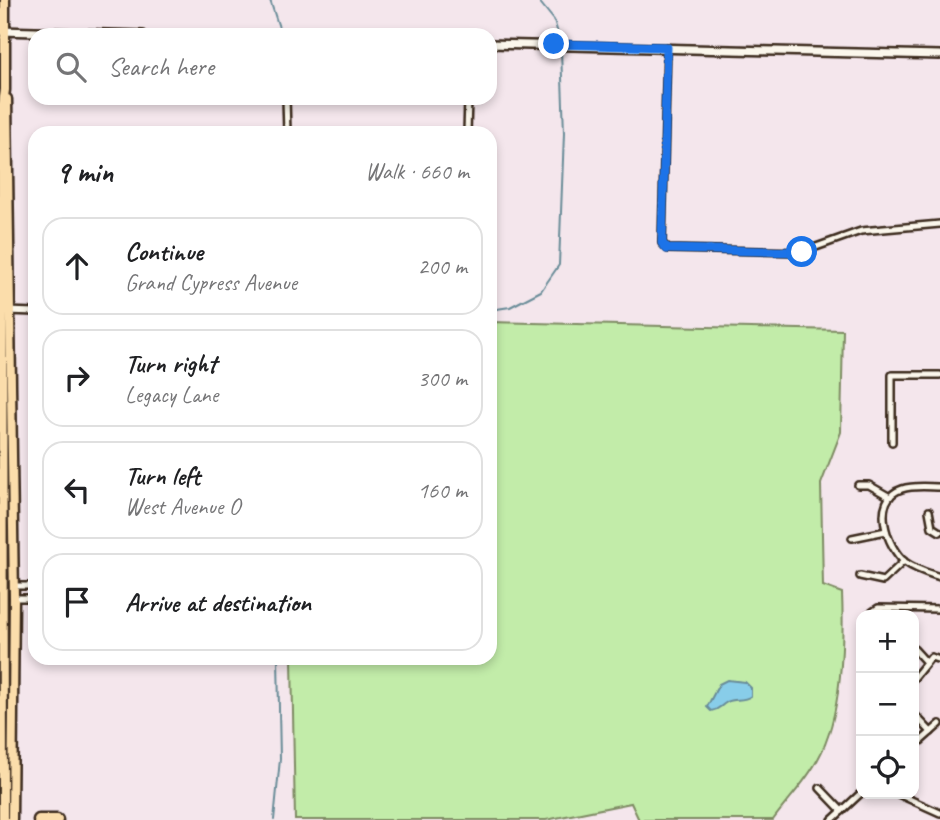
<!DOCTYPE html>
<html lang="en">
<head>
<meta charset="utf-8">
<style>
	:root { --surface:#fff; --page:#f6f6f6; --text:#202124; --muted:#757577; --line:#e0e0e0 }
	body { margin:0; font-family:Caveat,sans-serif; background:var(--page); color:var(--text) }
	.controls { position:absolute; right:21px; bottom:21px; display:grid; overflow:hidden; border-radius:14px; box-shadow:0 4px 10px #0003 }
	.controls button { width:63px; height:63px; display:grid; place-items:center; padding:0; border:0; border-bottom:2px solid var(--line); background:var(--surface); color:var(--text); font:35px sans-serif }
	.stop { position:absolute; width:21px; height:21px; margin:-16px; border:5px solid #1a73e8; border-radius:50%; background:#fff }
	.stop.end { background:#1a73e8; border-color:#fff; box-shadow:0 2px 7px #0008 }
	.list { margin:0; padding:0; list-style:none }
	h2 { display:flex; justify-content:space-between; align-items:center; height:91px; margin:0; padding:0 28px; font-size:30px }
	h2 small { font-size:23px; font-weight:400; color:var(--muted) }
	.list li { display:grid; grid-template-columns:46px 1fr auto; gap:21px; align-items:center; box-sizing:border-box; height:98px; margin:0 14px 14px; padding:0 14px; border:2px solid var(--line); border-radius:21px }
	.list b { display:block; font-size:26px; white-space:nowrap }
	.list p { margin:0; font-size:23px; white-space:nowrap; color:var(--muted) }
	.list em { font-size:23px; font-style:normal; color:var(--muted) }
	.icon { flex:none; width:38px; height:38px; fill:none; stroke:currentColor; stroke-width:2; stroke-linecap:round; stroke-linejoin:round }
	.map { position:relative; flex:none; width:940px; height:820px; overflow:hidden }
	.search { position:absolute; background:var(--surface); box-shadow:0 4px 10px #0003; left:28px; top:28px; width:469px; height:77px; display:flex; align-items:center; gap:18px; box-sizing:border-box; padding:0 24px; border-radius:21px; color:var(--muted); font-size:26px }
	.panel { position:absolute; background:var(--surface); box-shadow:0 4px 10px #0003; left:28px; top:126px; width:469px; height:539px; border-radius:21px }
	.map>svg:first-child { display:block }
</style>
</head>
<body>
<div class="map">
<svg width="940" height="820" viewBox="0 0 940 820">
	<rect width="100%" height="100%" fill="#f4e6ec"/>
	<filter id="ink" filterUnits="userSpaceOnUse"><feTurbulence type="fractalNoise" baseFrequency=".0143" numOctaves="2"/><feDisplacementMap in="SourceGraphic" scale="14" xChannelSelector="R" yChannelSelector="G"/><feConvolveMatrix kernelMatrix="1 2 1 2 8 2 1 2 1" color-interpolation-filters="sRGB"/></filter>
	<g filter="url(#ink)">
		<path fill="#c2eca9" stroke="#7e8b64" stroke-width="2" d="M 490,322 L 843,330 L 841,432 L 821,484 L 823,586 L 842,593 C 844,641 842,717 818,759 C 806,782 788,799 773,820 L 639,820 L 631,803 L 546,820 L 295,820 L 292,658 L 490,658 Z"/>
		<path fill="#88cde9" stroke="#698c98" stroke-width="2" d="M 727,680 L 745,682 L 751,688 L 751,696 C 743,702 735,698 727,702 C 720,706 719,710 711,711 L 707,707 L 719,684 Z"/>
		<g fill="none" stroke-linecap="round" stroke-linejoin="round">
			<g stroke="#698c98" stroke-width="2">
				<path d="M 270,0 L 281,34"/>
				<path d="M 538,0 L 554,20 L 561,44"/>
				<path d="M 490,310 L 510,307 L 541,291 L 559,265 L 564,133 L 561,50"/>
				<path d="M 274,820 L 280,759 L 278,658"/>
			</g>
			<defs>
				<g id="street">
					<path d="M 667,47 L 662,243 L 668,249 L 802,252 L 861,231 L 940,224"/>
					<path d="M 286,98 L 287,133"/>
					<path d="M 467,133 L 468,98"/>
					<path d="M 7,311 L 35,312"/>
					<path d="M 892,442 L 892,375 L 940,375"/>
					<path d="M 858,485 L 869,485 L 890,497"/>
					<path d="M 940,487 C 928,487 914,485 902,489 C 870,499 887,548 905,562 C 916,570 928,573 940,577"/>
					<path d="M 929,511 L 932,527 L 940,532"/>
					<path d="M 852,538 L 886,531"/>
					<path d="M 860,576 L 883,581 L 904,561"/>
					<path d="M 14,586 L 35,586"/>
					<path d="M 14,598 L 35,598"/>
					<path d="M 868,615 L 878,608 L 940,609"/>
					<path d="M 914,649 L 925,661"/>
					<path d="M 914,678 L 931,657 L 940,660"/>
					<path d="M 914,714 L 931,732"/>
					<path d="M 914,747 L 940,724"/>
					<path d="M 820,788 L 842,811"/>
					<path d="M 898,794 L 940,813"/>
					<path d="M 832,820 L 861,793"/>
				</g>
				<g id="secondary">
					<path d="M 0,31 L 143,35"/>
					<path d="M 490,44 L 940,55"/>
				</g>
				<g id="primary">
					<path d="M 7,99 L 14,598 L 12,820"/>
					<path d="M 3,820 L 2,111 L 5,90 L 5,0"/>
				</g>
				<path id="highway" d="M 39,820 L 57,820"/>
			</defs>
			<use href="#street" stroke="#3b2a1e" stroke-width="10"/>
			<use href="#secondary" stroke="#3b2a1e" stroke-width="12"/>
			<use href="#primary" stroke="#3b2a1e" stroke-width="13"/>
			<use href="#highway" stroke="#3b2a1e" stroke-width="15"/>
			<use href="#street" stroke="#fbf7ec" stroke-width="5"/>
			<use href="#secondary" stroke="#fbf7ec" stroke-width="7"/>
			<use href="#primary" stroke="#fbddab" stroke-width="8"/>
			<use href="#highway" stroke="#fbddab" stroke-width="10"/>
		</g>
	</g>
	<g fill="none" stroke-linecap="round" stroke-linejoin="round" filter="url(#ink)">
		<path stroke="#1a73e8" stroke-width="9" d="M 554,44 L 667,47 L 662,243 L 667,249 L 802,252"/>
	</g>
</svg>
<div class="controls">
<button>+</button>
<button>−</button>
<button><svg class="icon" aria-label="locate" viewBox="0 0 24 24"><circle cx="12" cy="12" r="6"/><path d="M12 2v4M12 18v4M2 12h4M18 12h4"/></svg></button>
</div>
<div class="stop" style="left:802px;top:252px"></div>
<div class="stop end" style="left:554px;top:44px"></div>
<div class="search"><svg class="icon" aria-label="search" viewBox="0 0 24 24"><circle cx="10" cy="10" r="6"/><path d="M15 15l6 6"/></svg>Search here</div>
<section class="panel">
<h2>9 min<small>Walk · 660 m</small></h2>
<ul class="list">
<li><svg class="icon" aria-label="ahead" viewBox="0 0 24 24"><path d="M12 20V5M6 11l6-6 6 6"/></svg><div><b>Continue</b><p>Grand Cypress Avenue</p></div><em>200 m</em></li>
<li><svg class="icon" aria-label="right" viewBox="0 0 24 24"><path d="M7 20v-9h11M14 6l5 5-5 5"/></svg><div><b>Turn right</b><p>Legacy Lane</p></div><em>300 m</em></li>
<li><svg class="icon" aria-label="left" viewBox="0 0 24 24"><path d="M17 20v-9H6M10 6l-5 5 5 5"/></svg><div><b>Turn left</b><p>West Avenue O</p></div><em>160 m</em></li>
<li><svg class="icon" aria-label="arrive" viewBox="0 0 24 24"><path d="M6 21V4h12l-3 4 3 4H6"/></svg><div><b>Arrive at destination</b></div></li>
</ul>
</section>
</div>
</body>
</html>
